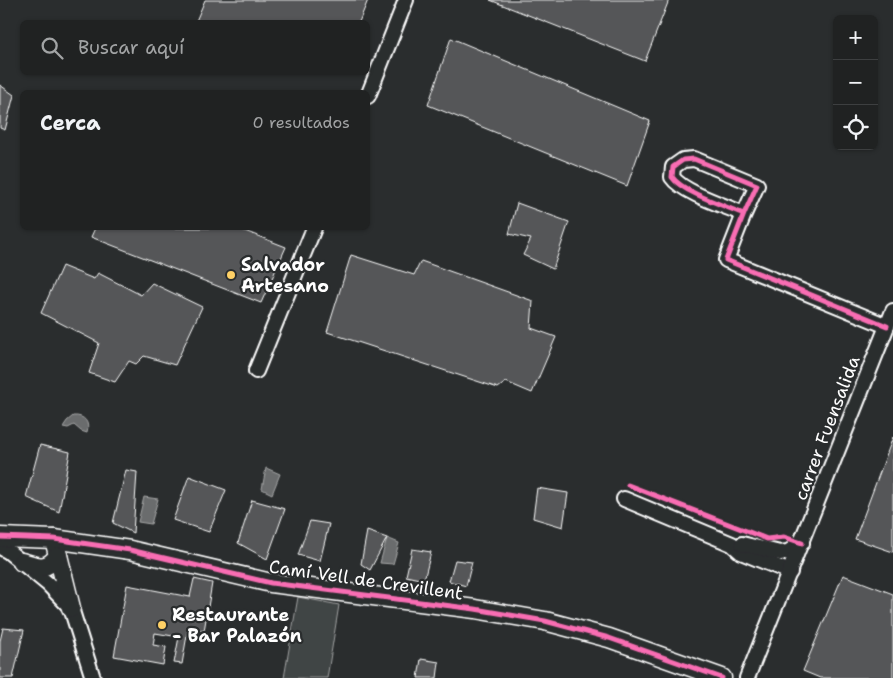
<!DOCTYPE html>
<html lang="es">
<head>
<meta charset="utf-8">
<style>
	:root { --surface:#202222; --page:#2d2f2f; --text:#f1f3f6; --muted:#a2a4a5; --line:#3d3f40 }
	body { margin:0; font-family:"Shantell Sans",sans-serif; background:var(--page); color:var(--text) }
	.controls { position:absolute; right:15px; top:15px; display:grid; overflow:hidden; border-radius:8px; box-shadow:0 1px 4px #0004 }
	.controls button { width:45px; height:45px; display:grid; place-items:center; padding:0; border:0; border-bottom:1px solid var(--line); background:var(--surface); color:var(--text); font:25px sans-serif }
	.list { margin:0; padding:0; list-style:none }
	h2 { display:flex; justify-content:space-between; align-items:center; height:65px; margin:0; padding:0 20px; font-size:21px }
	h2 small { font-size:16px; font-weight:400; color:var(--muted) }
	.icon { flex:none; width:28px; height:28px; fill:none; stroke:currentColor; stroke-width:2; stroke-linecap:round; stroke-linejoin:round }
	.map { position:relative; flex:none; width:893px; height:678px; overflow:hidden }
	.search { position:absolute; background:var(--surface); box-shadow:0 1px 4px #0004; left:20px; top:20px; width:350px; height:55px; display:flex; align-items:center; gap:12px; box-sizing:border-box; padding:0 18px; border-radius:8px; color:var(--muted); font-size:19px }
	.panel { position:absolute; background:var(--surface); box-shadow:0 1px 4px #0004; left:20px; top:90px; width:350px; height:140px; border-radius:8px }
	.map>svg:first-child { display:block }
</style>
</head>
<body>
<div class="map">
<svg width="893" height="678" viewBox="0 0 893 678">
	<rect width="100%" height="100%" fill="#2a2d2e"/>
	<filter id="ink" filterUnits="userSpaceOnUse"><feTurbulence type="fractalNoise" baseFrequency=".02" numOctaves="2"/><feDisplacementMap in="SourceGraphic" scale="10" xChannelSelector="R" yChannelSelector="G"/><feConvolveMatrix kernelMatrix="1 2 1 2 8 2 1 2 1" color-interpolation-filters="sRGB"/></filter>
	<g filter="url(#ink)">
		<path fill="#414445" stroke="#a0a2a2" d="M 298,597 L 339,605 L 327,678 L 284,678 Z"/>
		<g fill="#6a6c6d" stroke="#a6a7a7">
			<path d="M 73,416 C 85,415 90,423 87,433 L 81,431 L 74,425 L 68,428 L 63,427 L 67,421 Z"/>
			<path d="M 266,468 L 280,474 L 272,494 L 262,489 Z"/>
			<path d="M 144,497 L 158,499 L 151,524 L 138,522 Z"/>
			<path d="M 387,538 L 399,543 L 393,564 L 380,563 Z"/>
		</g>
		<g fill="#555758" stroke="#fff">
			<path d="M 205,0 L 368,0 L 359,22 L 201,22 L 196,21 Z"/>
			<path d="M 490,0 L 669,0 L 645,61 Z"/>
			<path d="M 451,38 L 650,121 L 627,186 L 428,105 Z"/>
			<path d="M 0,85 L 14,95 L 5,130 L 0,128 Z"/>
			<path d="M 517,203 L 569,222 L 553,269 L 523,255 L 531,239 L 509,234 Z"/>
			<path d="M 95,228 L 237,228 L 286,247 L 261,303 L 91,237 Z"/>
			<path d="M 351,255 L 414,275 L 421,261 L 533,301 L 531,328 L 556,337 L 532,393 L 506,382 L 498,388 L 327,332 Z"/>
			<path d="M 62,266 L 94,279 L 98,273 L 141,295 L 152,283 L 202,307 L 175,365 L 144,356 L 136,364 L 129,361 L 115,382 L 89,373 L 99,343 L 41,313 Z"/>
			<path d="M 893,437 L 893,552 L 855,539 Z"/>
			<path d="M 40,445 L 70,452 L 59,512 L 26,497 Z"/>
			<path d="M 126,470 L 137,472 L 133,533 L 113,523 Z"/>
			<path d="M 189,476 L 226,490 L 209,532 L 173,520 Z"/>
			<path d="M 537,488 L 568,493 L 563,527 L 533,518 Z"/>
			<path d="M 252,500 L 285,509 L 267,559 L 238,543 Z"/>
			<path d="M 310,521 L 329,524 L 320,561 L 298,555 Z"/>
			<path d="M 367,531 L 387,538 L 370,570 L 361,564 Z"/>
			<path d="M 412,549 L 431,552 L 424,580 L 406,576 Z"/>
			<path d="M 455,560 L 472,562 L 466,586 L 449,581 Z"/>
			<path d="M 843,575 L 893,594 L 893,678 L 820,678 L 803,671 Z"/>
			<path d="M 194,579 L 212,583 L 204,631 L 188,629 L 182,664 L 174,663 L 179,637 L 155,633 L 153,645 L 166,647 L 163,665 L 114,656 L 127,585 L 190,597 Z"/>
			<path d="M 3,628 L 24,630 L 13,678 L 0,678 L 0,641 Z"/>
			<path d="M 421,659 L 439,662 L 437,678 L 418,678 Z"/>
		</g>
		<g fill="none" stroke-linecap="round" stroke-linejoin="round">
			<defs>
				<g id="minor">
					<path d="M 368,96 L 406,0"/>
					<path d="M 744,214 C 725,206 682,192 672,177 L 673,167 L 683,160 L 694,159 L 757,185 L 744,214 L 726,260 L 887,326"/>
					<path d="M 256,371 L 314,228"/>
					<path d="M 624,499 L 732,544 L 741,552 L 790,572"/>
					<path d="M 742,544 L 780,553 L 788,552 L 802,543"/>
					<path d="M 0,547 L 9,552 L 48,584 L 71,608 L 93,678"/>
					<path d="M 747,678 L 893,311"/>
				</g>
				<g id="tertiary">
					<path d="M 0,537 L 54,539 L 130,550 L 271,583 L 475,609 L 545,621 L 609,638 L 722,678"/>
					<path d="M 54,539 L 71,608"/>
					<path d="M 22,562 C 38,567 46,571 58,556"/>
				</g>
			</defs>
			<use href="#minor" stroke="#fff" stroke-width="18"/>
			<use href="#tertiary" stroke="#fff" stroke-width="21"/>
			<use href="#minor" stroke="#2a2d2e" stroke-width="14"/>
			<use href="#tertiary" stroke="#2a2d2e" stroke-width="18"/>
			<defs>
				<g id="cycleway">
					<path d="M 744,214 C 725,206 682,192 672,177 L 673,167 L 683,160 L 694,159 L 757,185 L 744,214 L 726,260 L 887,326"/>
					<path d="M 628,485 L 762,537 L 767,539 L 784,537 L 802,543"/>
					<path d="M 0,537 L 54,539 L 130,550 L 271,583 L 475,609 L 545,621 L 609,638 L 722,678"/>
				</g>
			</defs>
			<use href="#cycleway" stroke="#2a2d2e" stroke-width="8"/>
			<use href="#cycleway" stroke="#f96db3" stroke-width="5"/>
		</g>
	</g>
	<g fill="#ffd166" stroke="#2a2d2e" stroke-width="2">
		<circle cx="231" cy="275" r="5"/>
		<circle cx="162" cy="625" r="5"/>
	</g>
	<g text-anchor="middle" stroke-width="4.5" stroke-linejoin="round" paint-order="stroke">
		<g font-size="18" font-weight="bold" fill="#fff" stroke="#2a2d2e" text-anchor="start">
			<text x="241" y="271">Salvador<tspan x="241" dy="21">Artesano</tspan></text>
			<text x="172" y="621">Restaurante<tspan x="172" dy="21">- Bar Palazón</tspan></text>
		</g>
		<g font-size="18" fill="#fff" stroke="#2a2d2e">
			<text transform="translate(827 428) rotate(-69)" y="6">carrer Fuensalida</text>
			<text transform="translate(366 580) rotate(8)" y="6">Camí Vell de Crevillent</text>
		</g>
	</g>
</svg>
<div class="controls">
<button>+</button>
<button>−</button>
<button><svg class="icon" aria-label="locate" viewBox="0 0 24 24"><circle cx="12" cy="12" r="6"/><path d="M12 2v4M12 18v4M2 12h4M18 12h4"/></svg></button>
</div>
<div class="search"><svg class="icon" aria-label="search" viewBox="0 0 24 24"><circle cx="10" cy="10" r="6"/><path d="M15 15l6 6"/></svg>Buscar aquí</div>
<section class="panel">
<h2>Cerca<small>0 resultados</small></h2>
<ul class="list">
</ul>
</section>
</div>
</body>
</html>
